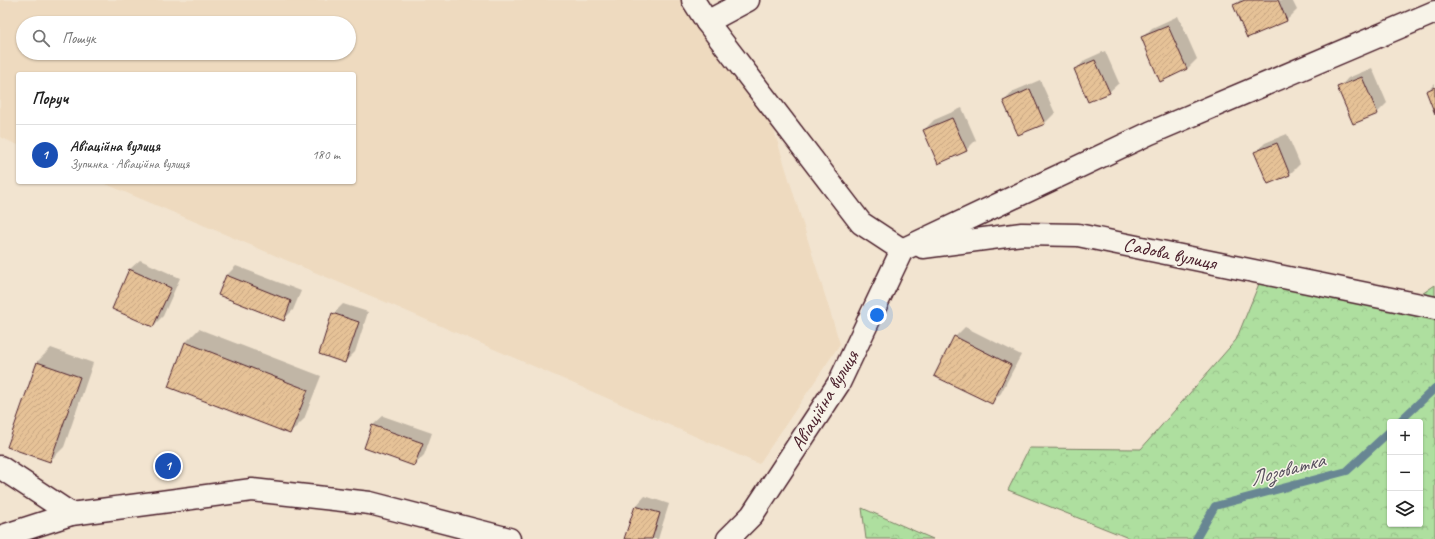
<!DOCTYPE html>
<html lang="uk">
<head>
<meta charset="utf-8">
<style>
	:root { --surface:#fff; --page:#f2f2f2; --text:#222; --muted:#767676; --line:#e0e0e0; --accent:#0f766e }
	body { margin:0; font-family:Caveat,sans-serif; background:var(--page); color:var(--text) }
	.controls { position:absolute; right:12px; bottom:12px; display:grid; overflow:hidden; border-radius:4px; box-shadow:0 1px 3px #0004 }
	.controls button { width:36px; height:36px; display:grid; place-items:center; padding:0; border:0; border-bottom:1px solid var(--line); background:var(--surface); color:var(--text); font:20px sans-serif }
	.you { position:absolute; left:877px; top:315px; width:14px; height:14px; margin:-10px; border:3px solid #fff; border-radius:50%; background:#1a73e8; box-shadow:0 0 0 6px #1a73e833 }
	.badge { display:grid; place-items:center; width:26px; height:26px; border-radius:50%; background:var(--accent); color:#fff; font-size:13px; font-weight:700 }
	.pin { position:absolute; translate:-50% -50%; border:2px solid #fff; box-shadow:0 1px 4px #0006 }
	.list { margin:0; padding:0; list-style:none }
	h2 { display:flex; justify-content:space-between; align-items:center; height:52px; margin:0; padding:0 16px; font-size:17px }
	h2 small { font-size:13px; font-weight:400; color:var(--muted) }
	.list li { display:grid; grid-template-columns:26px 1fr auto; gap:12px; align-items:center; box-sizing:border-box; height:60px; padding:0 16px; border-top:1px solid var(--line) }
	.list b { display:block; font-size:15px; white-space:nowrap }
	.list p { margin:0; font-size:13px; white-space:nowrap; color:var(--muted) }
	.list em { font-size:13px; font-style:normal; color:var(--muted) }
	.icon { flex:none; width:22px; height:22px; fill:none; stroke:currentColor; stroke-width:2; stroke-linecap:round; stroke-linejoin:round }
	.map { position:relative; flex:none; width:1435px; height:539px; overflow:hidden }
	.search { position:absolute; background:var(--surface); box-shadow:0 1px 3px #0004; left:16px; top:16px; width:340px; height:44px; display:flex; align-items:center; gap:10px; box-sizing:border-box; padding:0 14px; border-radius:22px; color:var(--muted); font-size:15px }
	.panel { position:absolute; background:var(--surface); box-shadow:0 1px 3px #0004; left:16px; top:72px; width:340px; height:112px; border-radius:4px }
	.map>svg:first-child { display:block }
</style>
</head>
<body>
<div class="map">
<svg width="1435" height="539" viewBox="0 0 1435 539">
	<defs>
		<pattern id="forest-crowns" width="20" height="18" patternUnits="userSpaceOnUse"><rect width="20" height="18" fill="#aedf9f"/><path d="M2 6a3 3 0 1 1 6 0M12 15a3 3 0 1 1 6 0" fill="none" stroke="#97bf89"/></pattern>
		<pattern id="building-hatch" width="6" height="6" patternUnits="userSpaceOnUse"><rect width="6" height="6" fill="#e6c297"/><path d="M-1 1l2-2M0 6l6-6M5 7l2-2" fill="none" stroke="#c7a682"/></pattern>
	</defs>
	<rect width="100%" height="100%" fill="#f2e4d0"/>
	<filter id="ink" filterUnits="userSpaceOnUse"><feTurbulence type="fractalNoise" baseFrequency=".025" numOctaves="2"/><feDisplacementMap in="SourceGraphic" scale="8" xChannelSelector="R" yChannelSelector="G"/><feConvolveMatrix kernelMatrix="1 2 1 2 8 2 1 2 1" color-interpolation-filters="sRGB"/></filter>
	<g filter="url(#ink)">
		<path fill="#eedabf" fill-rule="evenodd" d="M 0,0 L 686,0 L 755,69 L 840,344 L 759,464 L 383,301 L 101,182 L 354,182 L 354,74 L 18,74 L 18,145 L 0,137 ZM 23,23 L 349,23 L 349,53 L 23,53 Z"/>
		<g fill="url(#forest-crowns)" stroke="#7c7f65" fill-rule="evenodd">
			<path d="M 1265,269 L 1416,298 L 1435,285 L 1435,539 L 1131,539 L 1008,490 L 1029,448 L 1141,449 L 1236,340 ZM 1390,422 L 1420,422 L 1420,524 L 1390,524 Z"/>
			<path d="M 862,508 L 933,539 L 866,539 Z"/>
		</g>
		<g fill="#0003">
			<path d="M 1240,0 L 1292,0 L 1297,10 L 1287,20 L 1248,37 L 1234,6 Z"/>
			<path d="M 1178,16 L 1197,59 L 1187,69 L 1161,80 L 1142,38 L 1152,28 Z"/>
			<path d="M 1105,51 L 1119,83 L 1109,92 L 1076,70 L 1085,60 Z"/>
			<path d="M 1372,68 L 1387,103 L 1377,113 L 1339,88 L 1348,78 Z"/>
			<path d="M 1040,80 L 1055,113 L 1045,123 L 1018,134 L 1004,101 L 1014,91 Z"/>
			<path d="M 1435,83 L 1435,111 L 1427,92 Z"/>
			<path d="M 962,108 L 976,140 L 966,150 L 924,130 L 934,120 Z"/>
			<path d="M 1287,134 L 1300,164 L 1290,174 L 1268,183 L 1255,153 L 1265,143 Z"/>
			<path d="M 140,260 L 180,278 L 163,316 L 153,326 L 113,308 L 130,269 Z"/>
			<path d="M 236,266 L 301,291 L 293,310 L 283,320 L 226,276 Z"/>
			<path d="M 343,304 L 368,312 L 355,352 L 345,362 L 333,314 Z"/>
			<path d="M 965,327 L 1021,355 L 1001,393 L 992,403 L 955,337 Z"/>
			<path d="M 199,329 L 321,376 L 304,419 L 290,433 L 185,343 Z"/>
			<path d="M 51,348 L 93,363 L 64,447 L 50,461 L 37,362 Z"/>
			<path d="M 383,416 L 432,433 L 424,455 L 414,465 L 373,425 Z"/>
			<path d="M 645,496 L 669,504 L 658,539 L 625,539 L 636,506 Z"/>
		</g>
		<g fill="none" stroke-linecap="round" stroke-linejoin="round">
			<g stroke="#678693" stroke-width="8">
				<path d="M 1399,422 L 1435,388"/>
				<path d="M 1196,539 L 1215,506 L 1347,471 L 1390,431"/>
			</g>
		</g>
		<g fill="url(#building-hatch)" stroke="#4a1f2b">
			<path d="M 1245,0 L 1278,0 L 1287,21 L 1247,38 L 1233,5 Z"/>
			<path d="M 1168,26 L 1187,69 L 1160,82 L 1141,37 Z"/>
			<path d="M 1095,60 L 1110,93 L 1088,102 L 1074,69 Z"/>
			<path d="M 1362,77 L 1378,114 L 1353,124 L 1337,87 Z"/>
			<path d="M 1435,87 L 1435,114 L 1426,91 Z"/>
			<path d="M 1030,89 L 1045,124 L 1018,135 L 1003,101 Z"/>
			<path d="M 952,118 L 967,151 L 938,164 L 923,130 Z"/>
			<path d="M 1277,143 L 1290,175 L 1268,184 L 1254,152 Z"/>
			<path d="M 129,269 L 171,288 L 153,327 L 112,309 Z"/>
			<path d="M 226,275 L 291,301 L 284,321 L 218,295 Z"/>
			<path d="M 332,313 L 359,322 L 345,363 L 319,354 Z"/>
			<path d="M 954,336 L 1011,365 L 992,404 L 934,376 Z"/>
			<path d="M 185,342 L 308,390 L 290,434 L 168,387 Z"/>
			<path d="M 37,362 L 80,377 L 50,462 L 7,447 Z"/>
			<path d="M 372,425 L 423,443 L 414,466 L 364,448 Z"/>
			<path d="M 635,506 L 660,513 L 652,539 L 624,539 Z"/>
		</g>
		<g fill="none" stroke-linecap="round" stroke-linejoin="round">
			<defs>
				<g id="minor">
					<path d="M 693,0 L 707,22 L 861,223 L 902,250"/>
					<path d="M 707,22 L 748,0"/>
					<path d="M 923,247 L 1022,234 L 1078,235 L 1435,308"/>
					<path d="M 902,250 L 1150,133 L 1435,12"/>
					<path d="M 0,467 L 71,514"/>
					<path d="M 0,537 L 71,514 L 252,490 L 370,503 L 509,539"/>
					<path d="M 728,539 L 752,515 L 839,383 L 902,250"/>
				</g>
			</defs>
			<use href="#minor" stroke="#4a1f2b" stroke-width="25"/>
			<use href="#minor" stroke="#f7f3e8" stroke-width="22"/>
		</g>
	</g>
	<g text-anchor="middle" stroke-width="3" stroke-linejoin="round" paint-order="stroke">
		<g font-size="20" fill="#4a1f2b" stroke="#f7f3e8">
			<text transform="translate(1170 253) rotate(12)" y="7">Садова вулиця</text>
			<text transform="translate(824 400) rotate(-59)" y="7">Авіаційна вулиця</text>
		</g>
		<g font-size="21" font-style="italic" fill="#59525f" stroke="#f7f3e8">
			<text transform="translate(1287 469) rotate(-15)" y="7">Лозоватка</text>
		</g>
	</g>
</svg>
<div class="controls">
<button>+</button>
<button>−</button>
<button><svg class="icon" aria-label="layers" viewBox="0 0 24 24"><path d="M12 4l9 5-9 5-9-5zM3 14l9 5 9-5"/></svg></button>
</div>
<div class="you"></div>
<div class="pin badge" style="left:168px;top:466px;background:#1a4fb4">1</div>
<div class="search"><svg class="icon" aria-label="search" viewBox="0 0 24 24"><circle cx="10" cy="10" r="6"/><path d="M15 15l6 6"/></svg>Пошук</div>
<section class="panel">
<h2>Поруч<small></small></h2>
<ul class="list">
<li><span class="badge" style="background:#1a4fb4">1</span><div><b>Авіаційна вулиця</b><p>Зупинка · Авіаційна вулиця</p></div><em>180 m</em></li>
</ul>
</section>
</div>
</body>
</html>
